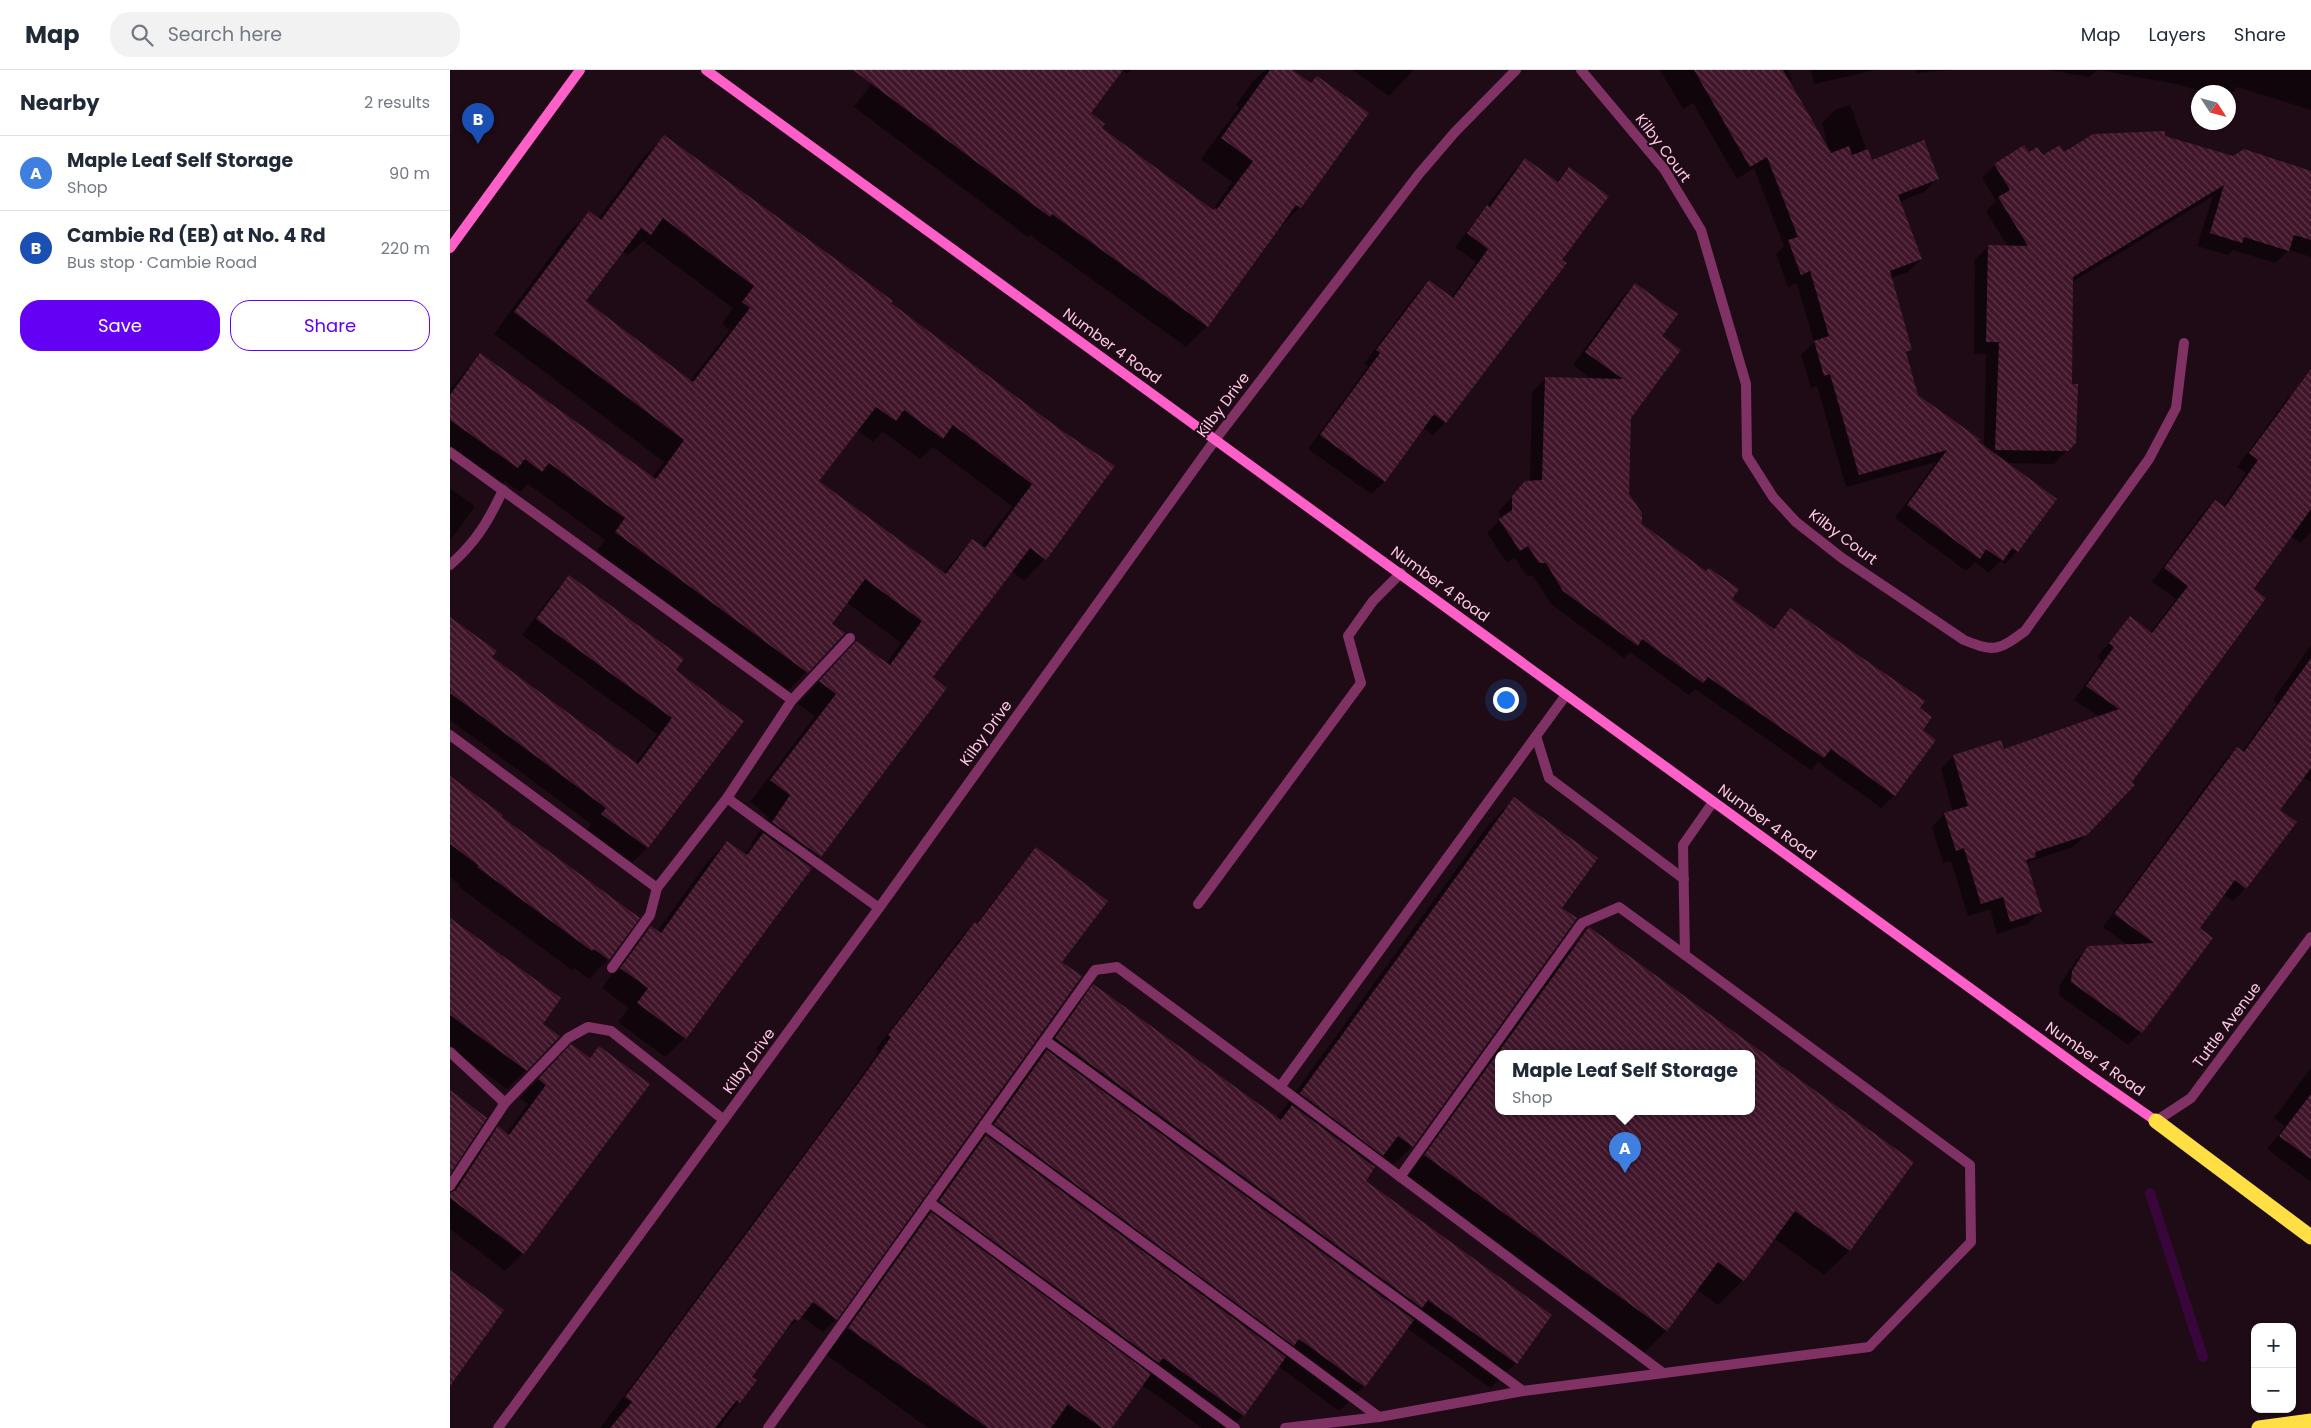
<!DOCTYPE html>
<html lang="en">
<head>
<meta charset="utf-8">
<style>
	:root { --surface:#fff; --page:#f2f2f3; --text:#1f2937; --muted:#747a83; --line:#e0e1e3; --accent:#6400f3 }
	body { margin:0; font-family:Poppins,sans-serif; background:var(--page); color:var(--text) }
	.controls { position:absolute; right:15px; bottom:15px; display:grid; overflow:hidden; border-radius:10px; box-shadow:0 1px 4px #0004 }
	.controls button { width:45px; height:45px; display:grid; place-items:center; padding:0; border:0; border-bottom:1px solid var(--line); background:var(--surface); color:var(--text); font:25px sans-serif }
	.compass { position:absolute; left:1741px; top:15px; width:45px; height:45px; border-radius:50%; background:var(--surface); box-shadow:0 1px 4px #0004; rotate:126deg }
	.you { position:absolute; left:1055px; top:629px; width:18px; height:18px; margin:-12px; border:4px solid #fff; border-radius:50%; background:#1a73e8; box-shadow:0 0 0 8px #1a73e833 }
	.badge { display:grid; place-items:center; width:32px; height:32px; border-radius:50%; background:var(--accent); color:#fff; font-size:16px; font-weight:700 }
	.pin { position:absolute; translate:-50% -41px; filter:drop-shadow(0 1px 2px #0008) }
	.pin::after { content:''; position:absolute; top:26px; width:18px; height:15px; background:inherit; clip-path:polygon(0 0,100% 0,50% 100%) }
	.popup { position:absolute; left:1045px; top:980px; width:260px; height:65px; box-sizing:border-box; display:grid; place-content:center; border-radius:10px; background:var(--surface); filter:drop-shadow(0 1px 4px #0005); font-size:16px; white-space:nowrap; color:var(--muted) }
	.popup b { font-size:19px; color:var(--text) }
	.popup::after { content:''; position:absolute; left:50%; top:100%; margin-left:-10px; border:10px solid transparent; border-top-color:var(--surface) }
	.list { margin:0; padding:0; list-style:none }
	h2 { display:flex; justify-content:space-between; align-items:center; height:65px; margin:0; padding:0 20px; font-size:21px }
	h2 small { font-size:16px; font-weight:400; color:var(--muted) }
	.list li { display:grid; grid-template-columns:32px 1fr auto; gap:15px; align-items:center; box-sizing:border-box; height:75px; padding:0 20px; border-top:1px solid var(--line) }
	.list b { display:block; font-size:19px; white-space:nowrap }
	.list p { margin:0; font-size:16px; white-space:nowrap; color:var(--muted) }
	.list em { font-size:16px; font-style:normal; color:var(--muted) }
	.actions { display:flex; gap:10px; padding:15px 20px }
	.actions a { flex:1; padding:11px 0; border:1px solid var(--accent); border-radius:20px; text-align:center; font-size:18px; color:var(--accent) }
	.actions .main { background:var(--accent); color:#fff }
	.icon { flex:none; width:28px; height:28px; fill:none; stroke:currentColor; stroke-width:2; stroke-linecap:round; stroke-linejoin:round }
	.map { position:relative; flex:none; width:1861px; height:1358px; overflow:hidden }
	header { display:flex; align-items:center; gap:30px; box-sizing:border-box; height:70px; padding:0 25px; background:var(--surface); border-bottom:1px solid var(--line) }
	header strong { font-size:24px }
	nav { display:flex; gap:28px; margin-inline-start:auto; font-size:18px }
	.search { width:350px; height:45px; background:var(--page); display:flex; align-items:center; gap:12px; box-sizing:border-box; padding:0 18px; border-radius:20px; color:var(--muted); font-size:19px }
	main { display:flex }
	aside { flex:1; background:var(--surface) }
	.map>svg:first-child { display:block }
</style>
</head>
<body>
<header>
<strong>Map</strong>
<div class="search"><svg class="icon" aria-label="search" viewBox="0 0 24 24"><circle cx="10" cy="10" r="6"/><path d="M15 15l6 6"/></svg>Search here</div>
<nav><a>Map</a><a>Layers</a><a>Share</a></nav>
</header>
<main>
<aside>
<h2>Nearby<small>2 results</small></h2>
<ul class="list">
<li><span class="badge" style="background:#3f7fe0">A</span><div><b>Maple Leaf Self Storage</b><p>Shop</p></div><em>90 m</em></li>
<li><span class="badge" style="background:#1a4fb4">B</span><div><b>Cambie Rd (EB) at No. 4 Rd</b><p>Bus stop · Cambie Road</p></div><em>220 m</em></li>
</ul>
<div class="actions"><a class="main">Save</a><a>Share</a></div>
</aside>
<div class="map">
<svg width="1861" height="1358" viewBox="0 0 1861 1358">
	<defs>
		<pattern id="building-back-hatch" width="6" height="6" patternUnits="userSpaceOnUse" patternTransform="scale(1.25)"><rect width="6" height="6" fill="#40152a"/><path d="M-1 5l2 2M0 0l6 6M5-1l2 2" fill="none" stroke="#5d3649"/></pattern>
	</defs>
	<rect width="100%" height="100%" fill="#1e0b15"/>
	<g fill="#0007" fill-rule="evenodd">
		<path d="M 432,0 L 671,0 L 639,43 L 650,58 L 762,141 L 782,112 L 751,89 L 789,37 L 786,35 L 804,10 L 815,0 L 840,0 L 860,14 L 867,7 L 850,137 L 829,158 L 757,256 L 736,277 L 580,165 L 578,167 L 404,37 Z"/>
		<path d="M 672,0 L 681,0 L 677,4 Z"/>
		<path d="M 903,0 L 964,0 L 939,26 Z"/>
		<path d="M 1210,0 L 1337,0 L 1342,9 L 1339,13 L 1379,81 L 1372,53 L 1385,40 L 1400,35 L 1421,91 L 1487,109 L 1474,122 L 1449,132 L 1471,189 L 1458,202 L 1440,208 L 1461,280 L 1455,285 L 1467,325 L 1529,371 L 1527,373 L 1534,377 L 1536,284 L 1524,284 L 1525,189 L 1538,177 L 1558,177 L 1536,141 L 1546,131 L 1532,108 L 1545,95 L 1574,77 L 1578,84 L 1592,87 L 1714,67 L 1784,87 L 1861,102 L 1861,187 L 1839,180 L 1825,193 L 1783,180 L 1778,185 L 1747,176 L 1763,126 L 1622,212 L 1621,315 L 1625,372 L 1604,394 L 1556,393 L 1567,481 L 1555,494 L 1550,491 L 1539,503 L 1525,492 L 1516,501 L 1445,448 L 1486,392 L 1396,417 L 1367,316 L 1361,318 L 1351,285 L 1364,272 L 1347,213 L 1338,217 L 1326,184 L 1334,176 L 1304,98 L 1287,109 L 1243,33 L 1233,39 Z"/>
		<path d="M 1361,0 L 1426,0 L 1364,14 Z"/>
		<path d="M 1465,0 L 1501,0 L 1466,3 Z"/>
		<path d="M 1599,0 L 1647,0 L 1639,7 Z"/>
		<path d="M 1648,0 L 1861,0 L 1861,40 L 1787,17 L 1778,26 L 1778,22 L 1753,22 L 1727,14 Z"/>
		<path d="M 214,67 L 611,361 L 595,489 L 574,511 L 561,501 L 481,607 L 496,618 L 370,786 L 359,797 L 235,968 L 215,987 L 168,952 L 179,938 L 152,918 L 182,877 L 201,857 L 207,862 L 258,791 L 277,772 L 294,784 L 303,775 L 301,774 L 319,747 L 300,732 L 365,646 L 348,634 L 406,572 L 436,594 L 451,573 L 396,532 L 381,554 L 393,563 L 335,624 L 145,484 L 155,470 L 78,414 L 70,422 L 54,411 L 46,419 L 0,386 L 0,319 L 30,285 L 202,407 L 214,392 L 44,264 L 117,164 L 139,143 L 148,149 L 193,88 ZM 193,171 L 283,238 L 272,254 L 280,260 L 240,311 L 134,232 L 172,181 L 178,185 ZM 407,360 L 423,372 L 433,362 L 470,389 L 483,377 L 562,436 L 531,477 L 522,470 L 493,503 L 367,411 Z"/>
		<path d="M 1075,89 L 1106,112 L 1119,98 L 995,353 L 983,365 L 973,358 L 934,412 L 921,424 L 858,379 L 918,296 L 914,294 L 966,224 L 979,211 L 1001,228 L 1026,192 L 1005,177 L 1063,102 Z"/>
		<path d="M 1185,214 L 1211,266 L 1180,348 L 1178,424 L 1190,455 L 1280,529 L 1322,559 L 1340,540 L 1468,638 L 1471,660 L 1484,670 L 1444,726 L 1431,738 L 1368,692 L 1361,700 L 1245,619 L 1239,625 L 1180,582 L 1174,588 L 1101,534 L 1083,506 L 1076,505 L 1065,488 L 1057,493 L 1037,463 L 1050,450 L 1049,441 L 1076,412 L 1080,412 L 1082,322 L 1095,309 L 1143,310 L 1123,295 L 1172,227 Z"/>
		<path d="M 1850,316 L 1861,324 L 1861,462 L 1850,473 L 1841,466 L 1637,764 L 1623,777 L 1580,791 L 1576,795 L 1590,842 L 1578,854 L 1547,864 L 1540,839 L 1518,846 L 1501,791 L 1493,793 L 1482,757 L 1494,744 L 1503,742 L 1491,699 L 1504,686 L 1553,680 L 1650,647 L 1624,630 L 1652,591 L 1647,587 L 1680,548 L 1700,563 L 1726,529 L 1702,512 L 1752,444 L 1765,431 L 1773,437 L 1796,403 L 1787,397 L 1837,329 Z"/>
		<path d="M 0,418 L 25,436 L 0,471 Z"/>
		<path d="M 120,506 L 224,600 L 292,651 L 197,778 L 182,793 L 137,760 L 141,754 L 0,650 L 0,548 L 41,587 L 186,693 L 207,664 L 72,565 L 104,522 Z"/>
		<path d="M 1861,575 L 1861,712 L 1853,707 L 1829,741 L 1796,818 L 1783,831 L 1773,824 L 1748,859 L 1761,868 L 1691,962 L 1678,975 L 1609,925 L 1610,915 L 1626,890 L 1639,877 L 1678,875 L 1653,857 L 1774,691 L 1787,678 L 1792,682 L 1827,633 L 1823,630 Z"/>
		<path d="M 0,708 L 188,848 L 158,889 L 139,909 L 124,898 L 122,900 L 9,817 L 10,815 L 0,807 Z"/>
		<path d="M 1064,729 L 1111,838 L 962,1076 L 937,1101 L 925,1092 L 914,1111 L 1100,1246 L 1066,1293 L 1041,1318 L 957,1258 L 914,1316 L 889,1341 L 828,1296 L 793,1345 L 780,1358 L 752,1358 L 692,1315 L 660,1358 L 478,1358 L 374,1283 L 618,941 L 643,916 L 827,1048 L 1039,754 Z"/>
		<path d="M 587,779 L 610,892 L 386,1249 L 373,1262 L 351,1246 L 334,1263 L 333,1262 L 301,1307 L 305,1310 L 269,1358 L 150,1358 L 400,1022 L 429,981 L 426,979 L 512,866 L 526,854 L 574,792 Z"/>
		<path d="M 0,850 L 91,954 L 76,1000 L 57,1019 L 0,978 Z"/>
		<path d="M 1140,859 L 1463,1093 L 1399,1181 L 1374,1205 L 1324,1168 L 1293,1210 L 1268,1235 L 1246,1219 L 1217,1260 L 1192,1285 L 950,1110 L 1115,884 ZM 1049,984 L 1301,984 L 1301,1042 L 1049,1042 Z"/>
		<path d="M 149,978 L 74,1182 L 55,1201 L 0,1159 L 0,1121 L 29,1077 L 48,1058 L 56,1064 L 78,1034 L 70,1028 L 102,995 L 138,988 Z"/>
		<path d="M 1861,998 L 1861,1112 L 1817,1079 L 1835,1056 L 1824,1048 Z"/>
	</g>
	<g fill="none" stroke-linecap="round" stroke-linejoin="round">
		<path stroke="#39063c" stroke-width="10" d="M 1700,1123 L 1753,1287"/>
	</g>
	<g fill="url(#building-back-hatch)" fill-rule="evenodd">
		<path d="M 403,0 L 673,0 L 641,43 L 655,54 L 652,58 L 763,140 L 765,138 L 767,139 L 803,91 L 771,68 L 820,0 L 842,0 L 861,13 L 867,6 L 919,43 L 851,138 L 846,135 L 758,257 L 602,144 L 600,147 Z"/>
		<path d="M 1244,0 L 1333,0 L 1381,83 L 1399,76 L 1402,85 L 1418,79 L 1422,90 L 1474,70 L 1489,109 L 1448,125 L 1472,189 L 1440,201 L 1462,280 L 1456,282 L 1468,325 L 1531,370 L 1528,371 L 1607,429 L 1568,482 L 1562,478 L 1553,491 L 1536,479 L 1530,489 L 1457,435 L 1497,380 L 1409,405 L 1380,304 L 1374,306 L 1364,271 L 1379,266 L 1360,201 L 1351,205 L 1338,170 L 1348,167 L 1317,87 L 1300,97 Z"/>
		<path d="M 1715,61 L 1715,66 L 1783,86 L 1794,79 L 1861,101 L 1861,170 L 1844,165 L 1839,181 L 1794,167 L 1792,173 L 1760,163 L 1774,115 L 1623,207 L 1622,314 L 1628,314 L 1626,373 L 1618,381 L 1545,380 L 1549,272 L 1536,272 L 1538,175 L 1578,176 L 1548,127 L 1560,120 L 1544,94 L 1574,75 L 1579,82 L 1587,77 L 1593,85 L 1610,75 L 1614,82 L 1643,64 Z"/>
		<path d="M 214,65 L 405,203 L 443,231 L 441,233 L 611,360 L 665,396 L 596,490 L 580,478 L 483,607 L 497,618 L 371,787 L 322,752 L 340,725 L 320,710 L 386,624 L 369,611 L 406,571 L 440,595 L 472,551 L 415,509 L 382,554 L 395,563 L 358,603 L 165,462 L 175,448 L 99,393 L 92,402 L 75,389 L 68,398 L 0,350 L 0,325 L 30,283 L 206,409 L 234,370 L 64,242 L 139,141 L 151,150 ZM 213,148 L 304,216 L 292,232 L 300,238 L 243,312 L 136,231 L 191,158 L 201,165 ZM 426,337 L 446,351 L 454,340 L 493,369 L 503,355 L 582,414 L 535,478 L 522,469 L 496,504 L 369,411 Z"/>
		<path d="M 1075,88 L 1108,112 L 1119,97 L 1159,126 L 1112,190 L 1117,193 L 996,353 L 984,344 L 935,412 L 870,365 L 930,283 L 926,280 L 979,210 L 1003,228 L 1038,179 L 1017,163 L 1037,135 L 1040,137 Z"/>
		<path d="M 1185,213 L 1228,244 L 1212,266 L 1231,280 L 1181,348 L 1179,424 L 1192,443 L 1192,454 L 1256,501 L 1259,498 L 1289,519 L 1282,529 L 1324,559 L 1340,538 L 1475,631 L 1470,638 L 1482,647 L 1473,660 L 1486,670 L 1445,726 L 1381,679 L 1374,688 L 1258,607 L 1253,613 L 1192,569 L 1188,576 L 1113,521 L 1096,493 L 1089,493 L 1078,476 L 1070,481 L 1049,449 L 1062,440 L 1062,426 L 1075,411 L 1092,410 L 1095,307 L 1173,309 L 1135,282 Z"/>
		<path d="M 1861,299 L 1861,439 L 1804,519 L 1816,528 L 1682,712 L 1685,715 L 1637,765 L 1585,782 L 1586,787 L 1576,790 L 1592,842 L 1560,852 L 1553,827 L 1531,834 L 1514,778 L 1506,781 L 1494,743 L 1518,736 L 1503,685 L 1551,670 L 1554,679 L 1669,639 L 1636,616 L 1664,577 L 1659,573 L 1680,546 L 1702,563 L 1738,516 L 1714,498 L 1765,430 L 1775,437 L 1808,390 L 1799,383 Z"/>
		<path d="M 119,505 L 234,589 L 226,600 L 294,651 L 198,778 L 151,744 L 156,738 L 0,623 L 0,547 L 47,581 L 42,587 L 188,694 L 222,648 L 86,549 Z"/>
		<path d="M 1861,588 L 1861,698 L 1830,740 L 1847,752 L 1796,819 L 1785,810 L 1750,858 L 1763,868 L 1692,963 L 1621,912 L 1622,901 L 1638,876 L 1704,873 L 1664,844 L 1787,677 L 1794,682 Z"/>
		<path d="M 0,706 L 53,745 L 52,747 L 190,848 L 159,890 L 144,879 L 142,881 L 27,797 L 28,795 L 0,774 Z"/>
		<path d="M 1064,727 L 1148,788 L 1112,838 L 1127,848 L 963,1077 L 948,1066 L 933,1086 L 850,1023 Z"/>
		<path d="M 313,763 L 362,798 L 236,969 L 187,933 L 198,918 L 170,898 L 201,856 L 211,863 L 277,771 L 297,785 Z"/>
		<path d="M 586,777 L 658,831 L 612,892 L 632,906 L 387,1250 L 363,1232 L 348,1251 L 344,1249 L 302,1307 L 307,1310 L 290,1333 L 287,1330 L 265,1358 L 160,1358 L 182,1332 L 175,1327 L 412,1008 L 441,967 L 438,965 L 525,852 L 527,854 Z"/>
		<path d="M 0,848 L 111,928 L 93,954 L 110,966 L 77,1001 L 0,945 Z"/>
		<path d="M 1139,857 L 1464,1092 L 1400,1181 L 1345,1141 L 1294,1211 L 1268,1192 L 1217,1261 L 974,1085 ZM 1049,984 L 1301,984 L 1301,1042 L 1049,1042 Z"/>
		<path d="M 643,914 L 831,1050 L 842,1035 L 925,1097 L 916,1111 L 1102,1245 L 1067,1294 L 978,1230 L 972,1238 L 605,968 Z"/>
		<path d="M 121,974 L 140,988 L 149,976 L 200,1014 L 74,1184 L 0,1128 L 0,1123 L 6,1120 L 48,1056 L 59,1065 L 96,1015 L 88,1009 Z"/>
		<path d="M 597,980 L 964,1250 L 915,1317 L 849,1269 L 844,1276 L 544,1054 Z"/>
		<path d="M 0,1020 L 37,1048 L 0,1104 Z"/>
		<path d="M 1861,1024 L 1861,1089 L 1829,1066 Z"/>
		<path d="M 536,1065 L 836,1287 L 794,1346 L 713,1288 L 709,1293 L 489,1131 Z"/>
		<path d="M 481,1142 L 701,1304 L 662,1358 L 652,1358 L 618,1334 L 601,1358 L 538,1358 L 398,1258 Z"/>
		<path d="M 0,1200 L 54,1240 L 0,1316 Z"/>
	</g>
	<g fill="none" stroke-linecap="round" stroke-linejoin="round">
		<g stroke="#803265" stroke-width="10">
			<path d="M 0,382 L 342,630"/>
			<path d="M 0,495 C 26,472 38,452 53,420"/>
			<path d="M 0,665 L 207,818"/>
			<path d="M 1086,666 L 1099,708 L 1234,809"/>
			<path d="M 277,728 L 429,838"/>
			<path d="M 748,834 L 911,613 L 898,566 L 923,531 L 951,503"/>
			<path d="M 162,898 L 200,845 L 207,818 L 277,728 L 342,630 L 400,568"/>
			<path d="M 595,970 L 1073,1321"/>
			<path d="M 0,982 L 55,1033"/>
			<path d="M 830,1017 L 1213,1303"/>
			<path d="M 534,1055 L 929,1347"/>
			<path d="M 950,1107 L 1132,853 L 1169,837 L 1235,885"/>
			<path d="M 0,1116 L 55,1033 L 118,968 L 138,957 L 161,961 L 274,1050"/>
			<path d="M 479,1132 L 785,1358"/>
			<path d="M 318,1358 L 645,900 L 667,897 L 830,1017 L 1116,625"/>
			<path d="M 835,1358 L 929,1347 L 1073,1321 L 1419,1277 L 1521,1172 L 1520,1095 L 1235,885 L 1233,775 L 1263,732"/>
		</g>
		<g stroke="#803265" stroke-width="10">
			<path d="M 1131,0 L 1214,99 L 1251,160 L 1296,314 L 1297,386 L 1323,427 L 1346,452 L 1392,488 L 1514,570 C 1545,583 1549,580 1575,561 L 1699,389 L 1726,338 L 1734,273"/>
			<path d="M 1706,1051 L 1741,1028 L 1861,867"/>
			<path d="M 48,1358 L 429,838 L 765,370 L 969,104 L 1005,62 L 1066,0"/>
		</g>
		<g stroke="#ff5fc9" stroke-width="10">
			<path d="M 256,0 L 1637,1003 L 1706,1051"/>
			<path d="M 0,178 L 130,0"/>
		</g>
		<g stroke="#ffdf43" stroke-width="15">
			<path d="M 1706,1051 L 1861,1167"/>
			<path d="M 1809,1358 L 1861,1351"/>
		</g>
	</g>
	<g text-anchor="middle" stroke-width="4" stroke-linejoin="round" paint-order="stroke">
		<g font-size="15" fill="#ffc8e7" stroke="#1e0b15">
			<text transform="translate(1213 78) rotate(53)" y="5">Kilby Court</text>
			<text transform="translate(662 276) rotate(36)" y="5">Number 4 Road</text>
			<text transform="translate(773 335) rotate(-53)" y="5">Kilby Drive</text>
			<text transform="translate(1393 467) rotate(37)" y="5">Kilby Court</text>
			<text transform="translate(990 514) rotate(36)" y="5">Number 4 Road</text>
			<text transform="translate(536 663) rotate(-54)" y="5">Kilby Drive</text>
			<text transform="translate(1317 752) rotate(36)" y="5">Number 4 Road</text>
			<text transform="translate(1777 955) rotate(-53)" y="5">Tuttle Avenue</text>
			<text transform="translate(1645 989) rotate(35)" y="5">Number 4 Road</text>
			<text transform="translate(299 991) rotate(-54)" y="5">Kilby Drive</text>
		</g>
	</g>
</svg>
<div class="controls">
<button>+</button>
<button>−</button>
</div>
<svg class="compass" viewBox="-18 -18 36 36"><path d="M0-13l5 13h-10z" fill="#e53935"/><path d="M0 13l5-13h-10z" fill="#747a83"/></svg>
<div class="you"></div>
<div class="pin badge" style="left:1175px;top:1103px;background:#3f7fe0">A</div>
<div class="popup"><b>Maple Leaf Self Storage</b>Shop</div>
<div class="pin badge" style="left:28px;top:74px;background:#1a4fb4">B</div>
</div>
</main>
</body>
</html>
